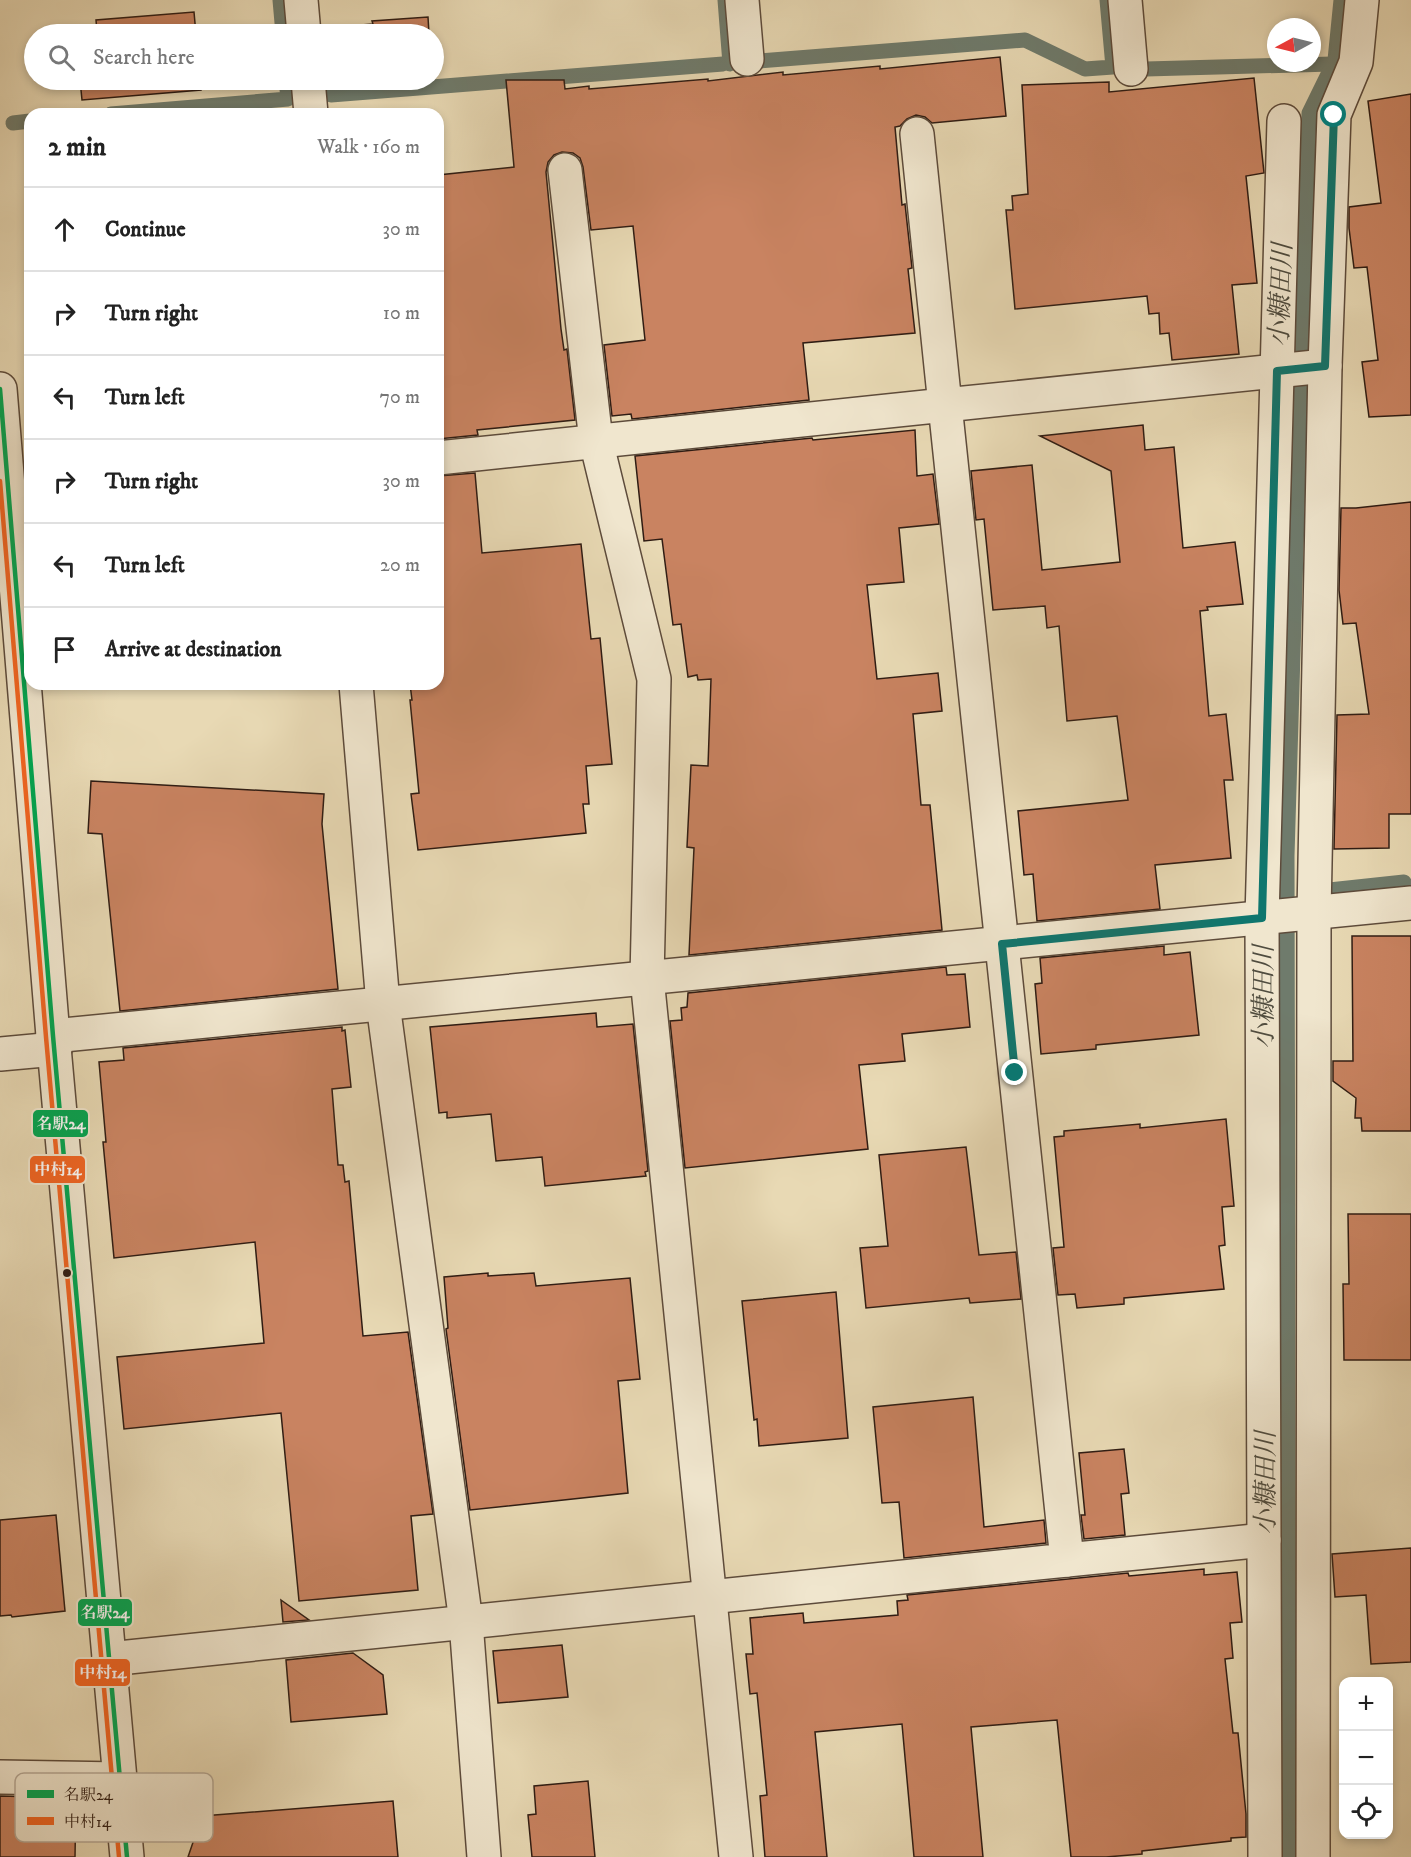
<!DOCTYPE html>
<html lang="en">
<head>
<meta charset="utf-8">
<style>
	:root { --surface:#fff; --page:#f6f6f6; --text:#222; --muted:#767676; --line:#e0e0e0 }
	body { margin:0; font-family:"IM FELL DW Pica","Noto Serif JP",serif; background:var(--page); color:var(--text) }
	.controls { position:absolute; right:18px; bottom:18px; display:grid; overflow:hidden; border-radius:12px; box-shadow:0 3px 9px #0003 }
	.controls button { width:54px; height:54px; display:grid; place-items:center; padding:0; border:0; border-bottom:2px solid var(--line); background:var(--surface); color:var(--text); font:30px sans-serif }
	.compass { position:absolute; left:1267px; top:18px; width:54px; height:54px; border-radius:50%; background:var(--surface); box-shadow:0 3px 9px #0003; rotate:263deg }
	.stop { position:absolute; width:18px; height:18px; margin:-14px; border:4px solid #0f766e; border-radius:50%; background:#fff }
	.stop.end { background:#0f766e; border-color:#fff; box-shadow:0 2px 6px #0008 }
	.list { margin:0; padding:0; list-style:none }
	h2 { display:flex; justify-content:space-between; align-items:center; height:78px; margin:0; padding:0 24px; font-size:26px }
	h2 small { font-size:20px; font-weight:400; color:var(--muted) }
	.list li { display:grid; grid-template-columns:39px 1fr auto; gap:18px; align-items:center; box-sizing:border-box; height:84px; padding:0 24px; border-top:2px solid var(--line) }
	.list b { display:block; font-size:22px; white-space:nowrap }
	.list em { font-size:20px; font-style:normal; color:var(--muted) }
	.icon { flex:none; width:33px; height:33px; fill:none; stroke:currentColor; stroke-width:2; stroke-linecap:round; stroke-linejoin:round }
	.map { position:relative; flex:none; width:1411px; height:1857px; overflow:hidden }
	.search { position:absolute; background:var(--surface); box-shadow:0 3px 9px #0003; left:24px; top:24px; width:420px; height:66px; display:flex; align-items:center; gap:15px; box-sizing:border-box; padding:0 21px; border-radius:33px; color:var(--muted); font-size:22px }
	.panel { position:absolute; background:var(--surface); box-shadow:0 3px 9px #0003; left:24px; top:108px; width:420px; height:582px; border-radius:18px }
	.map>svg:first-child { display:block }
</style>
</head>
<body>
<div class="map">
<svg width="1411" height="1857" viewBox="0 0 1411 1857">
	<rect width="100%" height="100%" fill="#e8d9b4"/>
	<filter id="stains"><feTurbulence type="fractalNoise" baseFrequency=".00333" numOctaves="4"/><feColorMatrix values="0 0 0 0 .2 0 0 0 0 .09 0 0 0 0 .02 0 0 0 .5 -.17"/></filter>
	<radialGradient id="worn" r=".72"><stop offset=".6" stop-color="#630" stop-opacity="0"/><stop offset="1" stop-color="#630" stop-opacity=".3"/></radialGradient>
	<g fill="none" stroke-linecap="round" stroke-linejoin="round">
		<g stroke="#6f7b6c" stroke-width="15">
			<path d="M 280,0 L 283,34"/>
			<path d="M 725,0 L 730,64"/>
			<path d="M 760,61 L 1025,40 L 1085,69 L 1113,67 L 1107,0"/>
			<path d="M 1146,69 L 1332,64"/>
			<path d="M 331,95 L 723,64"/>
			<path d="M 111,114 L 288,99 L 286,80"/>
			<path d="M 13,123 L 30,121"/>
			<path d="M 1320,891 L 1404,882"/>
			<path d="M 1289,1857 L 1287,856 L 1309,113 L 1335,60 L 1341,0"/>
		</g>
	</g>
	<g fill="#c98361" stroke="#2f1c13" stroke-width="1.5">
		<path d="M 194,12 L 196,34 L 76,34 L 97,32 L 96,20 Z"/>
		<path d="M 428,17 L 429,34 L 349,34 L 349,26 L 373,24 L 372,21 Z"/>
		<path d="M 1000,57 L 1006,116 L 932,123 L 925,117 L 916,115 L 907,119 L 900,126 L 895,127 L 902,205 L 905,204 L 912,268 L 908,269 L 915,333 L 803,343 L 809,400 L 632,419 L 631,414 L 612,416 L 604,345 L 645,340 L 633,226 L 591,230 L 583,167 L 580,158 L 573,153 L 562,152 L 554,155 L 548,162 L 546,172 L 561,329 L 564,350 L 567,349 L 575,420 L 477,430 L 478,435 L 438,439 L 438,175 L 514,167 L 506,80 L 564,80 L 565,89 L 589,86 L 589,89 L 708,79 L 708,81 L 783,72 L 783,75 L 880,66 L 880,69 Z"/>
		<path d="M 1254,78 L 1264,173 L 1246,176 L 1257,283 L 1232,285 L 1239,354 L 1172,360 L 1169,333 L 1160,334 L 1159,313 L 1149,314 L 1147,296 L 1015,309 L 1006,210 L 1013,210 L 1012,196 L 1028,194 L 1022,85 L 1109,82 L 1109,92 Z"/>
		<path d="M 80,80 L 200,80 L 201,90 L 82,100 Z"/>
		<path d="M 353,80 L 414,80 L 353,85 Z"/>
		<path d="M 1411,94 L 1411,415 L 1369,417 L 1362,362 L 1378,360 L 1367,267 L 1354,268 L 1349,228 L 1349,207 L 1381,203 L 1368,101 Z"/>
		<path d="M 1143,425 L 1145,450 L 1174,447 L 1183,548 L 1235,542 L 1243,604 L 1207,607 L 1208,610 L 1200,611 L 1209,716 L 1226,714 L 1233,780 L 1224,780 L 1231,858 L 1155,865 L 1160,909 L 1037,921 L 1033,874 L 1024,875 L 1018,811 L 1128,800 L 1117,716 L 1067,721 L 1059,626 L 1047,628 L 1045,606 L 993,610 L 984,519 L 976,520 L 971,471 L 1032,465 L 1042,570 L 1120,562 L 1111,471 L 1040,436 Z"/>
		<path d="M 915,430 L 917,476 L 933,474 L 939,524 L 899,528 L 904,582 L 867,585 L 877,679 L 938,673 L 942,711 L 913,714 L 921,805 L 930,805 L 942,930 L 689,955 L 694,848 L 687,847 L 691,765 L 708,766 L 711,679 L 698,680 L 697,675 L 688,677 L 681,624 L 673,625 L 662,539 L 644,541 L 635,456 L 812,438 L 813,440 Z"/>
		<path d="M 475,473 L 482,553 L 581,544 L 591,639 L 600,638 L 612,764 L 586,766 L 589,804 L 583,804 L 586,833 L 418,850 L 411,794 L 419,793 L 410,700 L 412,700 L 410,684 L 438,684 L 438,476 Z"/>
		<path d="M 1411,502 L 1411,814 L 1389,814 L 1389,848 L 1334,849 L 1337,715 L 1369,714 L 1356,623 L 1343,624 L 1339,590 L 1341,508 L 1356,508 Z"/>
		<path d="M 91,781 L 324,794 L 322,824 L 338,989 L 120,1011 L 102,834 L 88,833 Z"/>
		<path d="M 1352,936 L 1411,936 L 1411,1131 L 1362,1131 L 1361,1118 L 1355,1118 L 1356,1098 L 1333,1081 L 1333,1061 L 1353,1061 Z"/>
		<path d="M 1164,946 L 1164,955 L 1190,952 L 1199,1035 L 1096,1045 L 1096,1049 L 1041,1054 L 1035,984 L 1042,983 L 1040,958 Z"/>
		<path d="M 946,967 L 947,975 L 965,974 L 970,1027 L 902,1034 L 905,1061 L 859,1065 L 868,1149 L 685,1168 L 670,1021 L 682,1020 L 681,1008 L 687,1007 L 688,993 Z"/>
		<path d="M 596,1013 L 597,1027 L 633,1024 L 648,1171 L 645,1172 L 646,1176 L 545,1186 L 542,1157 L 496,1161 L 491,1114 L 447,1118 L 447,1112 L 439,1113 L 430,1027 Z"/>
		<path d="M 342,1027 L 342,1031 L 345,1030 L 351,1087 L 332,1089 L 338,1165 L 343,1165 L 345,1182 L 349,1181 L 363,1336 L 408,1332 L 433,1514 L 411,1516 L 418,1590 L 299,1601 L 281,1413 L 124,1429 L 117,1357 L 264,1343 L 255,1242 L 114,1258 L 103,1142 L 106,1142 L 99,1062 L 124,1060 L 123,1048 Z"/>
		<path d="M 1226,1119 L 1234,1206 L 1222,1207 L 1225,1245 L 1219,1246 L 1224,1289 L 1124,1298 L 1124,1304 L 1077,1308 L 1075,1294 L 1058,1295 L 1053,1248 L 1064,1247 L 1054,1137 L 1064,1136 L 1064,1131 L 1140,1124 L 1140,1128 Z"/>
		<path d="M 966,1147 L 979,1255 L 1016,1252 L 1021,1299 L 970,1303 L 969,1298 L 866,1308 L 860,1248 L 888,1246 L 879,1155 Z"/>
		<path d="M 1348,1214 L 1411,1214 L 1411,1360 L 1344,1360 L 1343,1284 L 1349,1284 Z"/>
		<path d="M 488,1273 L 488,1276 L 534,1273 L 536,1286 L 630,1278 L 640,1379 L 618,1381 L 628,1493 L 470,1510 L 446,1329 L 448,1328 L 444,1277 Z"/>
		<path d="M 836,1292 L 848,1438 L 759,1446 L 757,1419 L 754,1420 L 742,1301 Z"/>
		<path d="M 973,1397 L 984,1527 L 1044,1520 L 1046,1543 L 904,1558 L 899,1502 L 882,1503 L 873,1407 Z"/>
		<path d="M 1124,1449 L 1129,1493 L 1121,1494 L 1125,1535 L 1084,1539 L 1081,1515 L 1085,1515 L 1079,1453 Z"/>
		<path d="M 56,1515 L 65,1611 L 12,1617 L 11,1615 L 0,1616 L 0,1520 Z"/>
		<path d="M 1411,1548 L 1411,1662 L 1371,1664 L 1366,1595 L 1335,1597 L 1332,1554 Z"/>
		<path d="M 1204,1569 L 1204,1575 L 1237,1572 L 1242,1622 L 1230,1623 L 1233,1658 L 1225,1659 L 1233,1733 L 1238,1733 L 1246,1814 L 1246,1837 L 1231,1838 L 1231,1841 L 1142,1851 L 1142,1854 L 1106,1857 L 1071,1857 L 1057,1720 L 971,1727 L 983,1857 L 914,1857 L 902,1724 L 815,1732 L 827,1857 L 765,1857 L 760,1796 L 767,1795 L 757,1693 L 750,1694 L 746,1654 L 753,1654 L 750,1618 L 803,1613 L 804,1623 L 898,1615 L 897,1601 L 908,1600 L 907,1595 L 1128,1573 L 1129,1576 Z"/>
		<path d="M 281,1600 L 309,1620 L 283,1622 Z"/>
		<path d="M 562,1645 L 568,1697 L 498,1703 L 493,1651 Z"/>
		<path d="M 353,1653 L 383,1675 L 387,1714 L 291,1722 L 286,1660 Z"/>
		<path d="M 588,1781 L 595,1857 L 532,1857 L 528,1815 L 536,1814 L 534,1786 Z"/>
		<path d="M 0,1796 L 76,1798 L 75,1857 L 0,1857 Z"/>
		<path d="M 393,1801 L 398,1857 L 188,1857 L 202,1816 Z"/>
	</g>
	<g fill="none" stroke-linecap="round" stroke-linejoin="round">
		<defs>
			<g id="minor">
				<path d="M 301,0 L 304,34"/>
				<path d="M 742,0 L 747,59"/>
				<path d="M 1125,0 L 1131,69"/>
				<path d="M 308,80 L 311,114"/>
				<path d="M 917,134 L 945,405 L 1325,366"/>
				<path d="M 565,170 L 596,441 L 654,679 L 647,978 L 736,1857"/>
				<path d="M 0,389 L 53,1036 L 127,1857"/>
				<path d="M 356,684 L 383,1004 L 466,1622 L 484,1857"/>
				<path d="M 53,1036 L 1411,903"/>
				<path d="M 0,1054 L 55,1049"/>
				<path d="M 1067,1560 L 1264,1540"/>
				<path d="M 109,1659 L 1067,1560 L 945,405 L 438,458"/>
				<path d="M 0,1777 L 120,1779"/>
				<path d="M 1265,1857 L 1262,918 L 1284,121"/>
				<path d="M 1313,1857 L 1314,913 L 1325,366 L 1334,115 L 1356,62 L 1362,0"/>
			</g>
		</defs>
		<use href="#minor" stroke="#5d4b3b" stroke-width="36"/>
		<use href="#minor" stroke="#f0e6ce" stroke-width="33"/>
		<defs>
			<path id="bus-1" d="M 0,389 L 53,1036 L 127,1857"/>
			<path id="bus-2" d="M 0,481 L 46,1037 L 119,1857"/>
		</defs>
		<use href="#bus-1" stroke="#f0e6ce" stroke-width="9"/>
		<use href="#bus-2" stroke="#f0e6ce" stroke-width="9"/>
		<use href="#bus-1" stroke="#00a651" stroke-width="4.5"/>
		<use href="#bus-2" stroke="#f26522" stroke-width="4.5"/>
	</g>
	<g fill="none" stroke-linecap="round" stroke-linejoin="round">
		<path stroke="#0f766e" stroke-width="8" d="M 1015,1073 L 1002,944 L 1262,918 L 1277,371 L 1325,366 L 1334,115"/>
	</g>
	<circle fill="#2f1c13" stroke="#f0e6ce" stroke-width="2" cx="67" cy="1273" r="5"/>
	<g text-anchor="middle" stroke-width="5" stroke-linejoin="round" paint-order="stroke">
		<g font-size="26" font-style="italic" fill="#4f4c3f" stroke="#f0e6ce">
			<text transform="translate(1280 295) rotate(-88)" y="9">小糠田川</text>
			<text transform="translate(1263 997) rotate(-90)" y="9">小糠田川</text>
			<text transform="translate(1265 1483) rotate(-90)" y="9">小糠田川</text>
		</g>
	</g>
	<rect x="15" y="1773" width="198" height="69" rx="9" fill="#f0e6ce" stroke="#b6a996" stroke-width="1.5"/>
	<rect x="27" y="1790" width="27" height="8" fill="#00a651"/>
	<rect x="27" y="1817" width="27" height="8" fill="#f26522"/>
	<g font-size="16" fill="#2f1c13">
		<text x="64" y="1800">名駅24</text>
		<text x="64" y="1827">中村14</text>
	</g>
	<g stroke="#f0e6ce" stroke-width="2">
		<rect x="32" y="1109" width="57" height="29" rx="6" fill="#00a651"/>
		<rect x="29" y="1155" width="57" height="29" rx="6" fill="#f26522"/>
		<rect x="77" y="1598" width="56" height="29" rx="6" fill="#00a651"/>
		<rect x="74" y="1658" width="57" height="29" rx="6" fill="#f26522"/>
	</g>
	<g font-size="16" text-anchor="middle" font-weight="bold" fill="#fff">
		<text x="61" y="1129">名駅24</text>
		<text x="58" y="1175">中村14</text>
		<text x="105" y="1618">名駅24</text>
		<text x="103" y="1678">中村14</text>
	</g>
	<rect width="100%" height="100%" filter="url(#stains)"/>
	<rect width="100%" height="100%" fill="url(#worn)"/>
</svg>
<div class="controls">
<button>+</button>
<button>−</button>
<button><svg class="icon" aria-label="locate" viewBox="0 0 24 24"><circle cx="12" cy="12" r="6"/><path d="M12 2v4M12 18v4M2 12h4M18 12h4"/></svg></button>
</div>
<svg class="compass" viewBox="-18 -18 36 36"><path d="M0-13l5 13h-10z" fill="#e53935"/><path d="M0 13l5-13h-10z" fill="#767676"/></svg>
<div class="stop" style="left:1334px;top:115px"></div>
<div class="stop end" style="left:1015px;top:1073px"></div>
<div class="search"><svg class="icon" aria-label="search" viewBox="0 0 24 24"><circle cx="10" cy="10" r="6"/><path d="M15 15l6 6"/></svg>Search here</div>
<section class="panel">
<h2>2 min<small>Walk · 160 m</small></h2>
<ul class="list">
<li><svg class="icon" aria-label="ahead" viewBox="0 0 24 24"><path d="M12 20V5M6 11l6-6 6 6"/></svg><div><b>Continue</b></div><em>30 m</em></li>
<li><svg class="icon" aria-label="right" viewBox="0 0 24 24"><path d="M7 20v-9h11M14 6l5 5-5 5"/></svg><div><b>Turn right</b></div><em>10 m</em></li>
<li><svg class="icon" aria-label="left" viewBox="0 0 24 24"><path d="M17 20v-9H6M10 6l-5 5 5 5"/></svg><div><b>Turn left</b></div><em>70 m</em></li>
<li><svg class="icon" aria-label="right" viewBox="0 0 24 24"><path d="M7 20v-9h11M14 6l5 5-5 5"/></svg><div><b>Turn right</b></div><em>30 m</em></li>
<li><svg class="icon" aria-label="left" viewBox="0 0 24 24"><path d="M17 20v-9H6M10 6l-5 5 5 5"/></svg><div><b>Turn left</b></div><em>20 m</em></li>
<li><svg class="icon" aria-label="arrive" viewBox="0 0 24 24"><path d="M6 21V4h12l-3 4 3 4H6"/></svg><div><b>Arrive at destination</b></div></li>
</ul>
</section>
</div>
</body>
</html>
